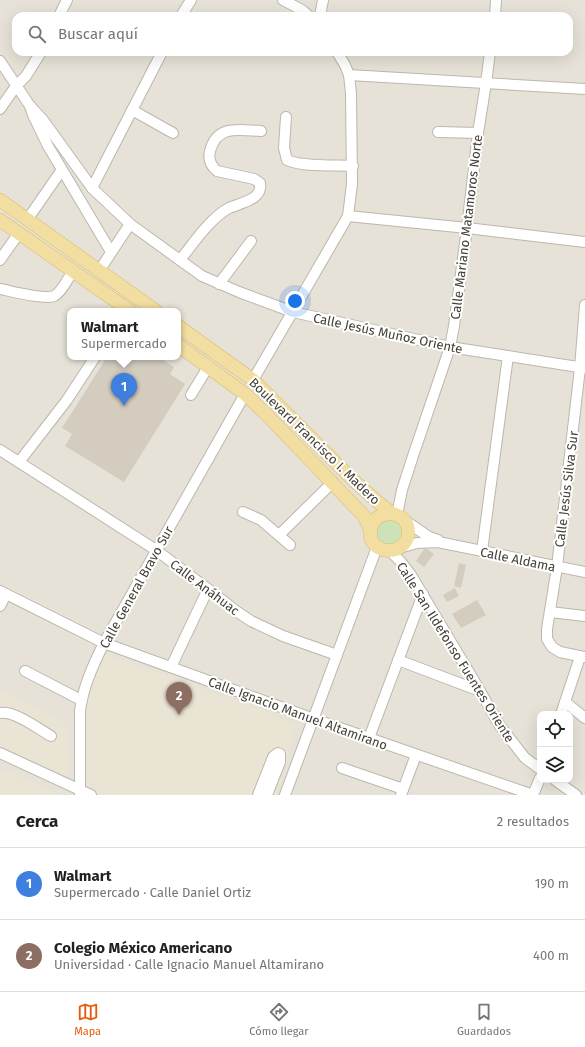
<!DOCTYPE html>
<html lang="es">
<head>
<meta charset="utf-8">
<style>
	:root { --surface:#fff; --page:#f6f6f6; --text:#202124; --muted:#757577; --line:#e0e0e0; --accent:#ea580c }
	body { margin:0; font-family:"Fira Sans",sans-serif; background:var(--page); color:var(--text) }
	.controls { position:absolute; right:12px; bottom:12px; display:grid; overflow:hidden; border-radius:8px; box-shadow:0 4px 16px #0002 }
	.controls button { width:36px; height:36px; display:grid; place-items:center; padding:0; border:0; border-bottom:1px solid var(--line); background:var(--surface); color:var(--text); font:20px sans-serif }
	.you { position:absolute; left:295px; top:301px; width:14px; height:14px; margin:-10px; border:3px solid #fff; border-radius:50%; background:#1a73e8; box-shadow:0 0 0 6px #1a73e833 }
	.badge { display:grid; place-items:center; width:26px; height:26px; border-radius:50%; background:var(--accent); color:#fff; font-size:13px; font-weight:700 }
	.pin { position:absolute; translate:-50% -33px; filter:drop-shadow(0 1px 2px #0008) }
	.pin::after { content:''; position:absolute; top:21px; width:14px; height:12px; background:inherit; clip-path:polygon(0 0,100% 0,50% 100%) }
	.popup { position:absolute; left:67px; top:308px; width:114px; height:52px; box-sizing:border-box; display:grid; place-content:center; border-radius:8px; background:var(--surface); filter:drop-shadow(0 1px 3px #0005); font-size:13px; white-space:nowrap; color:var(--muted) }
	.popup b { font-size:15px; color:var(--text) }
	.popup::after { content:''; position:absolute; left:50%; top:100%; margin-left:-8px; border:8px solid transparent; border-top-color:var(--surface) }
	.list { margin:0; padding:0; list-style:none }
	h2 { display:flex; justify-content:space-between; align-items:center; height:52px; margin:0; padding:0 16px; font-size:17px }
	h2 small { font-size:13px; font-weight:400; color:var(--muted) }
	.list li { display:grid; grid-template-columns:26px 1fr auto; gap:12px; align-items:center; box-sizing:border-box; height:72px; padding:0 16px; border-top:1px solid var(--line) }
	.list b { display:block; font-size:15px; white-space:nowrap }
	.list p { margin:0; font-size:13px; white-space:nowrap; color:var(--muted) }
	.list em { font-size:13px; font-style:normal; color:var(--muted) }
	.icon { flex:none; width:22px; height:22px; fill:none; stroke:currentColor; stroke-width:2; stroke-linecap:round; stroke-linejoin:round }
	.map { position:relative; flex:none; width:585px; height:795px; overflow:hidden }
	.search { position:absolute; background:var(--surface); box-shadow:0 4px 16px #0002; left:12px; right:12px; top:12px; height:44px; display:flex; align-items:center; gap:10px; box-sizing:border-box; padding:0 14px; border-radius:12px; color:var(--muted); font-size:15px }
	.sheet { height:196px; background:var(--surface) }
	nav { display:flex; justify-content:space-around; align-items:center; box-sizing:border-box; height:56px; border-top:1px solid var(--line); background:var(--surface); font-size:11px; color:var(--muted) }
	nav a { display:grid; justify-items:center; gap:2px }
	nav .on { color:var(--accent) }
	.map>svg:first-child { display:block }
</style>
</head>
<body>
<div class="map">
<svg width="585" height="795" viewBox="0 0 585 795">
	<rect width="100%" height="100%" fill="#f2f0e9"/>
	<path fill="#e6e2d7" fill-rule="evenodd" d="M 0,0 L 585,0 L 585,795 L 0,795 ZM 16,16 L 569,16 L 569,52 L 16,52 ZM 70,311 L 178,311 L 178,357 L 70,357 ZM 540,714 L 570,714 L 570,780 L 540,780 Z"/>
	<g fill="#eae4d4">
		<path d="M 103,653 L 249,705 L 296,724 L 282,777 L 276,795 L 105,795 L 84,785 L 85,706 Z"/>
		<path d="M 0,690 L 66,724 L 69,776 L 0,746 Z"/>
		<path d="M 0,768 L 61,795 L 0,795 Z"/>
	</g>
	<path fill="#cde2b6" d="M 392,519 C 406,529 404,538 389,546 L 376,541 L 376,523 Z"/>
	<g fill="#d3ccbf">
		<path d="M 107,357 L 158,357 L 174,367 L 170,374 L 185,384 L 124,482 L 65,446 L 72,434 L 62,428 Z"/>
		<path d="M 424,549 L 427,549 L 434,554 L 424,567 L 416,561 Z"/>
		<path d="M 459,563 L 466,565 L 461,588 L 454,586 Z"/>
		<path d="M 455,588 L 459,596 L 447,602 L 443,595 Z"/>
		<path d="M 477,600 L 486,615 L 461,628 L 452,614 Z"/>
	</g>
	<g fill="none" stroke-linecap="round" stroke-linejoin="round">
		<defs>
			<g id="minor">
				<path d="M 283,0 L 302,10 L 309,16"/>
				<path d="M 59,16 L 67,0"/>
				<path d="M 181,16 L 191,0"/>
				<path d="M 320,16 L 323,0"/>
				<path d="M 495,16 L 496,0"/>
				<path d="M 0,61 L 30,106 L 33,115 L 48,146 L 111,252"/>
				<path d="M 349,75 L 585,89"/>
				<path d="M 30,106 L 43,120 L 92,188 L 130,224 L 202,276 L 239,292 L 293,312 L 450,347 L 585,368"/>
				<path d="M 0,109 L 16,86 L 26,76 L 41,52"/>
				<path d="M 132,110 L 173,133"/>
				<path d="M 286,117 L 284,148 L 287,160 C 301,167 336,165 353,166"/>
				<path d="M 438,132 L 478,133"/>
				<path d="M 92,188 L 162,52"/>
				<path d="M 348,216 L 467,228 L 585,242"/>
				<path d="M 27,220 L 61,171"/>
				<path d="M 0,260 L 19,233"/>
				<path d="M 180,260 C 193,244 210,218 229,208 C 240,203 263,200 260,183 L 254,179 L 217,171 C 211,166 208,159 210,151 C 217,124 239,130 261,131"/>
				<path d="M 99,271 L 130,224"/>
				<path d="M 219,284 L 251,241"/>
				<path d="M 0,289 C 11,291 44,300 54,296 C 62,292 68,278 73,271"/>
				<path d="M 585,305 L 580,368 L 557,567 L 547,629 L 547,639 L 552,647 L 560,652 L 585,657"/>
				<path d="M 253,380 L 348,216 L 352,184 L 351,93 L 349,75 L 345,65 L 337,52"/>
				<path d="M 191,395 L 208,367"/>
				<path d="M 0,450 L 156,550 L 208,589 L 236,611 L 251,621 L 283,636 L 337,655"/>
				<path d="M 19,462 L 67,400 L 95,357"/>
				<path d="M 243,512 L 261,520 L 290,545"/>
				<path d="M 397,515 L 402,490 L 413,456 L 450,347 L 454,326 L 467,228 L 478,133 L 486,83 L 490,52"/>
				<path d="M 404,520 L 429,537 L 438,540"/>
				<path d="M 279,535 L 333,482"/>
				<path d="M 399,548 L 417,543 L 438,542 L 585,572"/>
				<path d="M 390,551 L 401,562 L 411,575 L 476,684 L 500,726 L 525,758 L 540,769"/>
				<path d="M 482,551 L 508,356"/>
				<path d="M 0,591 L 104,643 L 314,719 L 533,795"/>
				<path d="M 0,606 L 6,594"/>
				<path d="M 550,612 L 585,616"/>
				<path d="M 398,660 L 480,691"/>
				<path d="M 171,667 L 208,589"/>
				<path d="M 25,671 L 81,700"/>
				<path d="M 565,702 L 585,718"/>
				<path d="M 0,713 C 15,711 37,728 51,736"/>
				<path d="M 561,714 L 580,657"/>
				<path d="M 369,738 L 423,594"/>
				<path d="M 0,753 L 91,795"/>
				<path d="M 342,768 L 403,789"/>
				<path d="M 555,780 L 576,795"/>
				<path d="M 80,795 L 80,711 C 83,687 93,665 104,643 L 245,394"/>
				<path d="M 258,795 L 273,757 L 278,753 L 280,754 L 280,762 L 267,795"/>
				<path d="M 285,795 L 377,547"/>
				<path d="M 401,795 L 416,755"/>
				<path d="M 533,795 L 540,778"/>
			</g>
			<g id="major">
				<path d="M 0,200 L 156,311"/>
				<path d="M 0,220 L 130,311"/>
				<path d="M 178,326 L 253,380 L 353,480 L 379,503 L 393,514"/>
				<path d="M 178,345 L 245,394 L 266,414 L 364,516 C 366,520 368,525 370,530 C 371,533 370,536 371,539 C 375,549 387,553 397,549 C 402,547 407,542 408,535 C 412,511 375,504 370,531"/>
			</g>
		</defs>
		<use href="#minor" stroke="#bdb7ac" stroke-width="12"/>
		<use href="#major" stroke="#d7bb72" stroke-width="14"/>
		<use href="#minor" stroke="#fff" stroke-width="10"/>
		<use href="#major" stroke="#f3dea1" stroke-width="13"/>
	</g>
	<g text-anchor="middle" stroke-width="4" stroke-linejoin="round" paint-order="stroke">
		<g font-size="13" fill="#454038" stroke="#fff">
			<text transform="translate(466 227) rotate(-83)" y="5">Calle Mariano Matamoros Norte</text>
			<text transform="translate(388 333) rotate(12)" y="5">Calle Jesús Muñoz Oriente</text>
			<text transform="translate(315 441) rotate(44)" y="5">Boulevard Francisco I. Madero</text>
			<text transform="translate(566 489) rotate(-83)" y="5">Calle Jesús Silva Sur</text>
			<text transform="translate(518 559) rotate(12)" y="5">Calle Aldama</text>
			<text transform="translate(136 587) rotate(-61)" y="5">Calle General Bravo Sur</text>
			<text transform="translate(205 587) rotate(37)" y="5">Calle Anáhuac</text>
			<text transform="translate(456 652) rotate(58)" y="5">Calle San Ildefonso Fuentes Oriente</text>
			<text transform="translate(298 713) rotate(20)" y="5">Calle Ignacio Manuel Altamirano</text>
		</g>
	</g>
</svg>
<div class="controls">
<button><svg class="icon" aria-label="locate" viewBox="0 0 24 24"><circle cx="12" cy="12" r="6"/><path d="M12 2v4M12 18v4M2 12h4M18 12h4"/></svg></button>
<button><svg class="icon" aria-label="layers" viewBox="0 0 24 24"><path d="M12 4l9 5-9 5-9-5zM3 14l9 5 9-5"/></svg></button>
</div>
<div class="you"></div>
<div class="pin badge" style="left:124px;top:406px;background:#3f7fe0">1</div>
<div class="popup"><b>Walmart</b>Supermercado</div>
<div class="pin badge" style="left:179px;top:715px;background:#8d6e63">2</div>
<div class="search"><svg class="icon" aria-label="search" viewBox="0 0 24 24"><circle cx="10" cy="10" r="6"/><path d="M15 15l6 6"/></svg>Buscar aquí</div>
</div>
<section class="sheet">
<h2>Cerca<small>2 resultados</small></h2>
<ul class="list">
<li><span class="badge" style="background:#3f7fe0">1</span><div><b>Walmart</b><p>Supermercado · Calle Daniel Ortiz</p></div><em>190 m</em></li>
<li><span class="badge" style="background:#8d6e63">2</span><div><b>Colegio México Americano</b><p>Universidad · Calle Ignacio Manuel Altamirano</p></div><em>400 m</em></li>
</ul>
</section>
<nav>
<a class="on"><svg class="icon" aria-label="map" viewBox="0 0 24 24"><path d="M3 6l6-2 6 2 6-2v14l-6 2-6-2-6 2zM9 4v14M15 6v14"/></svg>Mapa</a>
<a><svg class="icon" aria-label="directions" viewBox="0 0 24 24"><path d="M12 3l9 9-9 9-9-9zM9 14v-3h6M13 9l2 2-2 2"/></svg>Cómo llegar</a>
<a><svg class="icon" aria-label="saved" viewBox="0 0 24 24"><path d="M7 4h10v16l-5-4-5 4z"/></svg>Guardados</a>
</nav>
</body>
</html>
